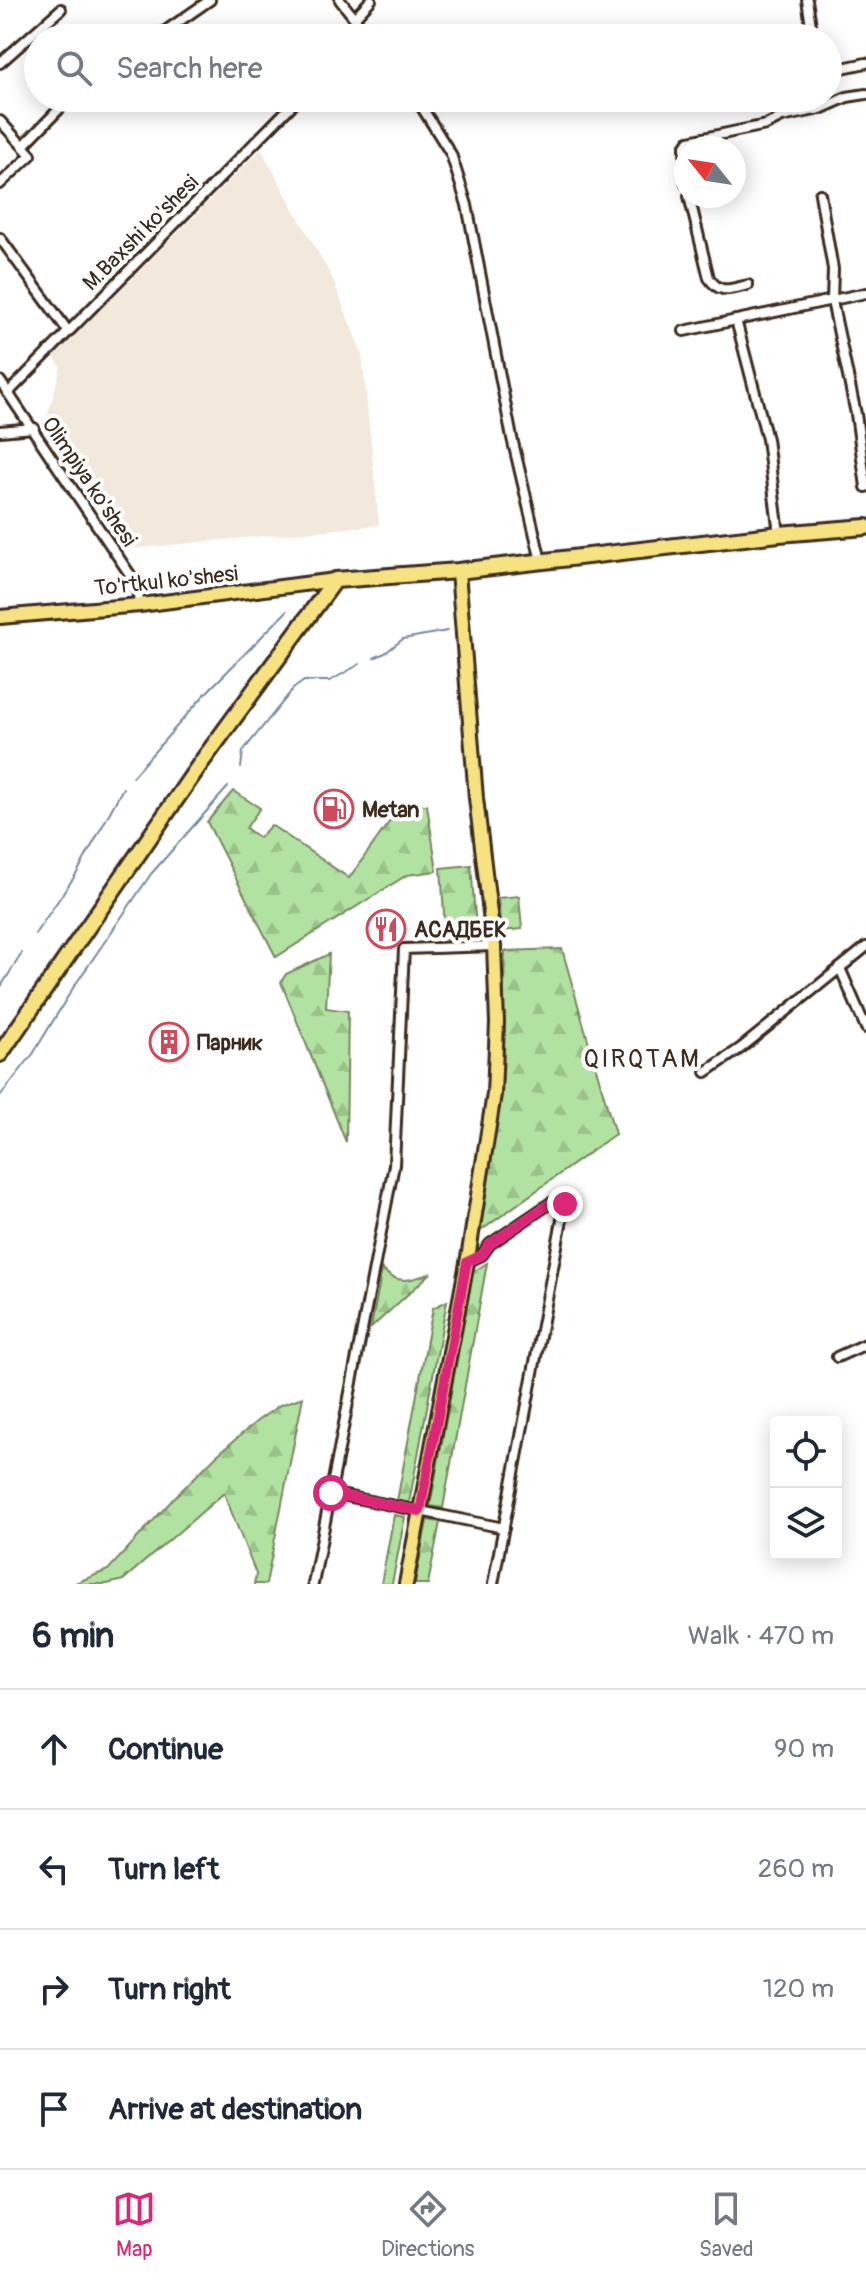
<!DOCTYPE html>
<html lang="en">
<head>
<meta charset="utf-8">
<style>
	:root { --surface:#fff; --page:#f6f6f7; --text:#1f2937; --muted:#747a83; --line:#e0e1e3; --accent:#db2777 }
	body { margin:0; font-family:Pangolin,sans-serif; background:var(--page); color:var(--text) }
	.controls { position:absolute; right:24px; bottom:24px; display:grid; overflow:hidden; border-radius:8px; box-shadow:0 4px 20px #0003 }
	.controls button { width:72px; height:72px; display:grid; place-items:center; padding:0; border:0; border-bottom:2px solid var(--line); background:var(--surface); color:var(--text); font:40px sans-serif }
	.compass { position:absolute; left:674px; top:136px; width:72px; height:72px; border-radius:50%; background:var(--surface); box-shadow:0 4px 20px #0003; rotate:300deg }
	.stop { position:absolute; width:24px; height:24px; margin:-18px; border:6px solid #db2777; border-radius:50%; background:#fff }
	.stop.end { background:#db2777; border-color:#fff; box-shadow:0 2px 8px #0008 }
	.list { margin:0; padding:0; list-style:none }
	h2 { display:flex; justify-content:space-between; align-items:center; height:104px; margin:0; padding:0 32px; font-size:34px }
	h2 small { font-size:26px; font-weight:400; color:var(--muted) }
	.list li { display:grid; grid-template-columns:52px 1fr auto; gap:24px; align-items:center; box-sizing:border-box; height:120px; padding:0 32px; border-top:2px solid var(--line) }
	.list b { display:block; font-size:30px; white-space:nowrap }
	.list em { font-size:26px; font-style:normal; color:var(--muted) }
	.icon { flex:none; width:44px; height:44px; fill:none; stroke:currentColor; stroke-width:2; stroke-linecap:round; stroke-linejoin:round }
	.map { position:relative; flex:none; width:866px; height:1584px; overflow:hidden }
	.search { position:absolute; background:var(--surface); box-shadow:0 4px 20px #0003; left:24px; right:24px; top:24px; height:88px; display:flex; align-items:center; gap:20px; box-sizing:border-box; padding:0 28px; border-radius:44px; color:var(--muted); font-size:30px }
	.sheet { height:584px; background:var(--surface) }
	nav { display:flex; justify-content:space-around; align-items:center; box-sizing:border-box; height:112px; border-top:2px solid var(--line); background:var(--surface); font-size:22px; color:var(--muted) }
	nav a { display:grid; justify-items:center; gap:4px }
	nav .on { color:var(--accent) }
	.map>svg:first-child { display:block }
</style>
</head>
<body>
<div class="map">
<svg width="866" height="1584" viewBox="0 0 866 1584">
	<defs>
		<pattern id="forest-firs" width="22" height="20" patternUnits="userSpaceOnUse" patternTransform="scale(2)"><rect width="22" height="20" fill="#b2e2a1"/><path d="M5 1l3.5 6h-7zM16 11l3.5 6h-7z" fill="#9ac28a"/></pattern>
	</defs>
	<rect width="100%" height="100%" fill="#fff"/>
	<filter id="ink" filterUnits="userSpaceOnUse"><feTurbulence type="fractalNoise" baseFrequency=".0125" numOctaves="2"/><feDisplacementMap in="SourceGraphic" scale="16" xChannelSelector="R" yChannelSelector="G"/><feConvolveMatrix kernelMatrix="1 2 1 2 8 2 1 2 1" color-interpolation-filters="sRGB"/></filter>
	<g filter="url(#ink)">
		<path fill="#f2e8db" d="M 261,149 L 333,280 L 362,354 L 379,525 L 129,549 L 46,421 L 61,367 L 54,357 Z"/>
		<g fill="url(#forest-firs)" stroke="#768660" stroke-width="2">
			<path d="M 233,791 L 260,808 L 246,828 L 259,838 L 271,825 L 349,878 L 402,804 L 427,805 L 437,871 L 407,875 L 276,957 L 207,822 Z"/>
			<path d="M 471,865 L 477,941 L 446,944 L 441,868 Z"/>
			<path d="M 519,896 L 522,929 L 501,931 L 498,898 Z"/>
			<path d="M 562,949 L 615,1134 L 479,1232 L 501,1096 L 505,951 Z"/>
			<path d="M 329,954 L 326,1008 L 348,1011 L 346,1142 L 281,982 L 286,974 Z"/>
			<path d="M 487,1263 L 443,1508 L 430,1506 L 473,1272 Z"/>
			<path d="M 382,1269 C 397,1286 412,1280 431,1273 L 371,1328 Z"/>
			<path d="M 447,1301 L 409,1503 L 397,1501 L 433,1308 Z"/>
			<path d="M 303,1397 L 266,1584 L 254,1584 L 256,1574 L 224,1493 L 123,1580 L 107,1584 L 73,1584 L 108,1570 L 174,1498 L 216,1456 L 257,1421 L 280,1405 Z"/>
			<path d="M 394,1515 L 405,1517 L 392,1584 L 381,1584 Z"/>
			<path d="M 427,1520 L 440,1522 L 428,1584 L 415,1584 Z"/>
		</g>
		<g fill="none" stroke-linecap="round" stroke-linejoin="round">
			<g stroke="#74889e" stroke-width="2">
				<path d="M 374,658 L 385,653 L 403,639 L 447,631"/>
				<path d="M 241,768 L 243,751 L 294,688 L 304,681 L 330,681 L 360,664"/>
				<path d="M 132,777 L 207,692 L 287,611"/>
				<path d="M 35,934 L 77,873 L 123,788"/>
				<path d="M 0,988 L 22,953"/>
				<path d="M 0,1096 L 33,1054 L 73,988 L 151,874 L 228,787"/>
			</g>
			<defs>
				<g id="street">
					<path d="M 340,0 L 370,38"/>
					<path d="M 807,0 L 813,38"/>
					<path d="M 355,17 L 371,0"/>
					<path d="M 152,38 L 161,34 L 210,0"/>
					<path d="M 0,63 L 61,9"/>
					<path d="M 828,71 L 866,63"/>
					<path d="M 416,98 L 451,154 L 467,205 L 512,438 L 541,561"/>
					<path d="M 0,121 L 31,155 L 0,184"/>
					<path d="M 24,145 L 70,98"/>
					<path d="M 686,184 L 685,147 L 689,141 L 766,125 L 782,117 L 820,109 L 847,97 L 866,94"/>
					<path d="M 820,194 L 833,269 L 832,301 L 856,414 L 866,487"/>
					<path d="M 689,196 L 709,278 C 720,295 730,289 748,285"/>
					<path d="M 0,238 L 68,331"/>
					<path d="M 736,320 L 767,439 L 779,534"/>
					<path d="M 684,331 L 866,293"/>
					<path d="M 0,381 L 135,582 L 140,605"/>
					<path d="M 8,393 L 299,98"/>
					<path d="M 0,431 L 34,428"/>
					<path d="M 840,968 L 866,1028"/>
					<path d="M 706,1072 L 741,1048 L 866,947"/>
					<path d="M 467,1262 L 482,1255 L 490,1244 L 549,1204 L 558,1200 L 565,1204 L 493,1584"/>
					<path d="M 837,1357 L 866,1344"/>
					<path d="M 331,1493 L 504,1528"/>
					<path d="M 313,1584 L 394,1165 L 404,949 L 494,946"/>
				</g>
				<g id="primary">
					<path d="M 0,617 L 140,605 L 335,580"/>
					<path d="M 406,1584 L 469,1252 L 494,1094 L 497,1023 L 494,946 L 476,798 L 458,571"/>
				</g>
				<path id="highway" d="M 0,1054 L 203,760 L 335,580 L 458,571 L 779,534 L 866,527"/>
			</defs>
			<use href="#street" stroke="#3b2a1e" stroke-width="14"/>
			<use href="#primary" stroke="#3b2a1e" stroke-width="18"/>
			<use href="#highway" stroke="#3b2a1e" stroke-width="20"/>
			<use href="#street" stroke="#fff" stroke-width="8"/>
			<use href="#primary" stroke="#f7e281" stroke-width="12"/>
			<use href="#highway" stroke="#f7e281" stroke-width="14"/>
		</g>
	</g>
	<g fill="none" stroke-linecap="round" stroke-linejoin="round" filter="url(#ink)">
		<path stroke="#db2777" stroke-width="10" d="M 331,1493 L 420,1511 L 467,1262 L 482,1255 L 490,1244 L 549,1204 L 558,1200 L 565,1204"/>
	</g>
	<defs>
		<symbol id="fuel-ring" viewBox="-11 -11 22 22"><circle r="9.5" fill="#fff" stroke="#d1495b" stroke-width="1.5"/><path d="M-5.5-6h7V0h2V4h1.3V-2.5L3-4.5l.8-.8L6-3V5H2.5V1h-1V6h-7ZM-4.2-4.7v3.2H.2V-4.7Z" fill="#d1495b"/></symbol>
		<symbol id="restaurant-ring" viewBox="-11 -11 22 22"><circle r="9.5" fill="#fff" stroke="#d1495b" stroke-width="1.5"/><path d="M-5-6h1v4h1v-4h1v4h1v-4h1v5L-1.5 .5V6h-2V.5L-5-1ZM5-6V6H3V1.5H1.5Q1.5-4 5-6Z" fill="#d1495b"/></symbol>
		<symbol id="building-ring" viewBox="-11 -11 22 22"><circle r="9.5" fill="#fff" stroke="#d1495b" stroke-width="1.5"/><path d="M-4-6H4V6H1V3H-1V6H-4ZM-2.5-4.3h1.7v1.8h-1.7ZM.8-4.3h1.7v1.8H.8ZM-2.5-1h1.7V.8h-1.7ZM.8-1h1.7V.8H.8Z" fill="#d1495b"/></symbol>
	</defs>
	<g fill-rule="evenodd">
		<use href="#fuel-ring" x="312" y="787" width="44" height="44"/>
		<use href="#restaurant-ring" x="364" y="907" width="44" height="44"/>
		<use href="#building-ring" x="147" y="1020" width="44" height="44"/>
	</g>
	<g text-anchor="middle" stroke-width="8" stroke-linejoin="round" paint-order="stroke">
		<g font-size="22" fill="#3b2a1e" stroke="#fff">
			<text transform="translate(140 232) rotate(-45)" y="8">M.Baxshi ko'shesi</text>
			<text transform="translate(90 481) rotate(56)" y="8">Olimpiya ko'shesi</text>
			<text transform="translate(166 580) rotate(-6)" y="8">To'rtkul ko'shesi</text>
		</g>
		<g font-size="22" font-weight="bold" fill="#3b2a1e" stroke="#fff" text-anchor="start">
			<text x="362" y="817">Metan</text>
			<text x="414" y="937">АСАДБЕК</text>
			<text x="197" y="1050">Парник</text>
		</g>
		<g font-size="26" letter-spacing="2" fill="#3b2a1e" stroke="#fff">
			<text x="642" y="1067">QIRQTAM</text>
		</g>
	</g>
</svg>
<div class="controls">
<button><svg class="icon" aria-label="locate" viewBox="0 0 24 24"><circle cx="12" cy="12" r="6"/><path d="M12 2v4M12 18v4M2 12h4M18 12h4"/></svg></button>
<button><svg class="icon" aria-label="layers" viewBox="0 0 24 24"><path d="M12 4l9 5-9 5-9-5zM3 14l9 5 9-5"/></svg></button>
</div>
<svg class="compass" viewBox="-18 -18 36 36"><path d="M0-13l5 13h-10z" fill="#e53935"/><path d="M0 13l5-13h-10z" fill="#747a83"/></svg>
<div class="stop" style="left:331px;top:1493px"></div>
<div class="stop end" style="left:565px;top:1204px"></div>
<div class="search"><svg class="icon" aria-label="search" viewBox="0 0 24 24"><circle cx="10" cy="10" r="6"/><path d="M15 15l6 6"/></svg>Search here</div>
</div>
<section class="sheet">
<h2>6 min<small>Walk · 470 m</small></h2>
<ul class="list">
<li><svg class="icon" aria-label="ahead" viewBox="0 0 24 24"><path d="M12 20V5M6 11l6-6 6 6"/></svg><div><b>Continue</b></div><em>90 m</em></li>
<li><svg class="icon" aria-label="left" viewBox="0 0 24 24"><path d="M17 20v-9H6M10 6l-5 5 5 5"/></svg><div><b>Turn left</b></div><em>260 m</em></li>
<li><svg class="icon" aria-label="right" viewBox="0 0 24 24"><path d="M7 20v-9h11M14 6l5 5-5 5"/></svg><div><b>Turn right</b></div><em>120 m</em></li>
<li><svg class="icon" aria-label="arrive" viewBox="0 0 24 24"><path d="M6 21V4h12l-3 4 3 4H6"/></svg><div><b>Arrive at destination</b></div></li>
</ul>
</section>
<nav>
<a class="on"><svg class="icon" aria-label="map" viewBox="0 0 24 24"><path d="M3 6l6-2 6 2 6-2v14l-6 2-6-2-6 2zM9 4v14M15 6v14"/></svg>Map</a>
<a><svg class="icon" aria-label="directions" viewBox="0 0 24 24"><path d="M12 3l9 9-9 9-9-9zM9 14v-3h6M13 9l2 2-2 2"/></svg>Directions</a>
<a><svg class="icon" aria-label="saved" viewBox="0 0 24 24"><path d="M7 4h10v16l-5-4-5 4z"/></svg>Saved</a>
</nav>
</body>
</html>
